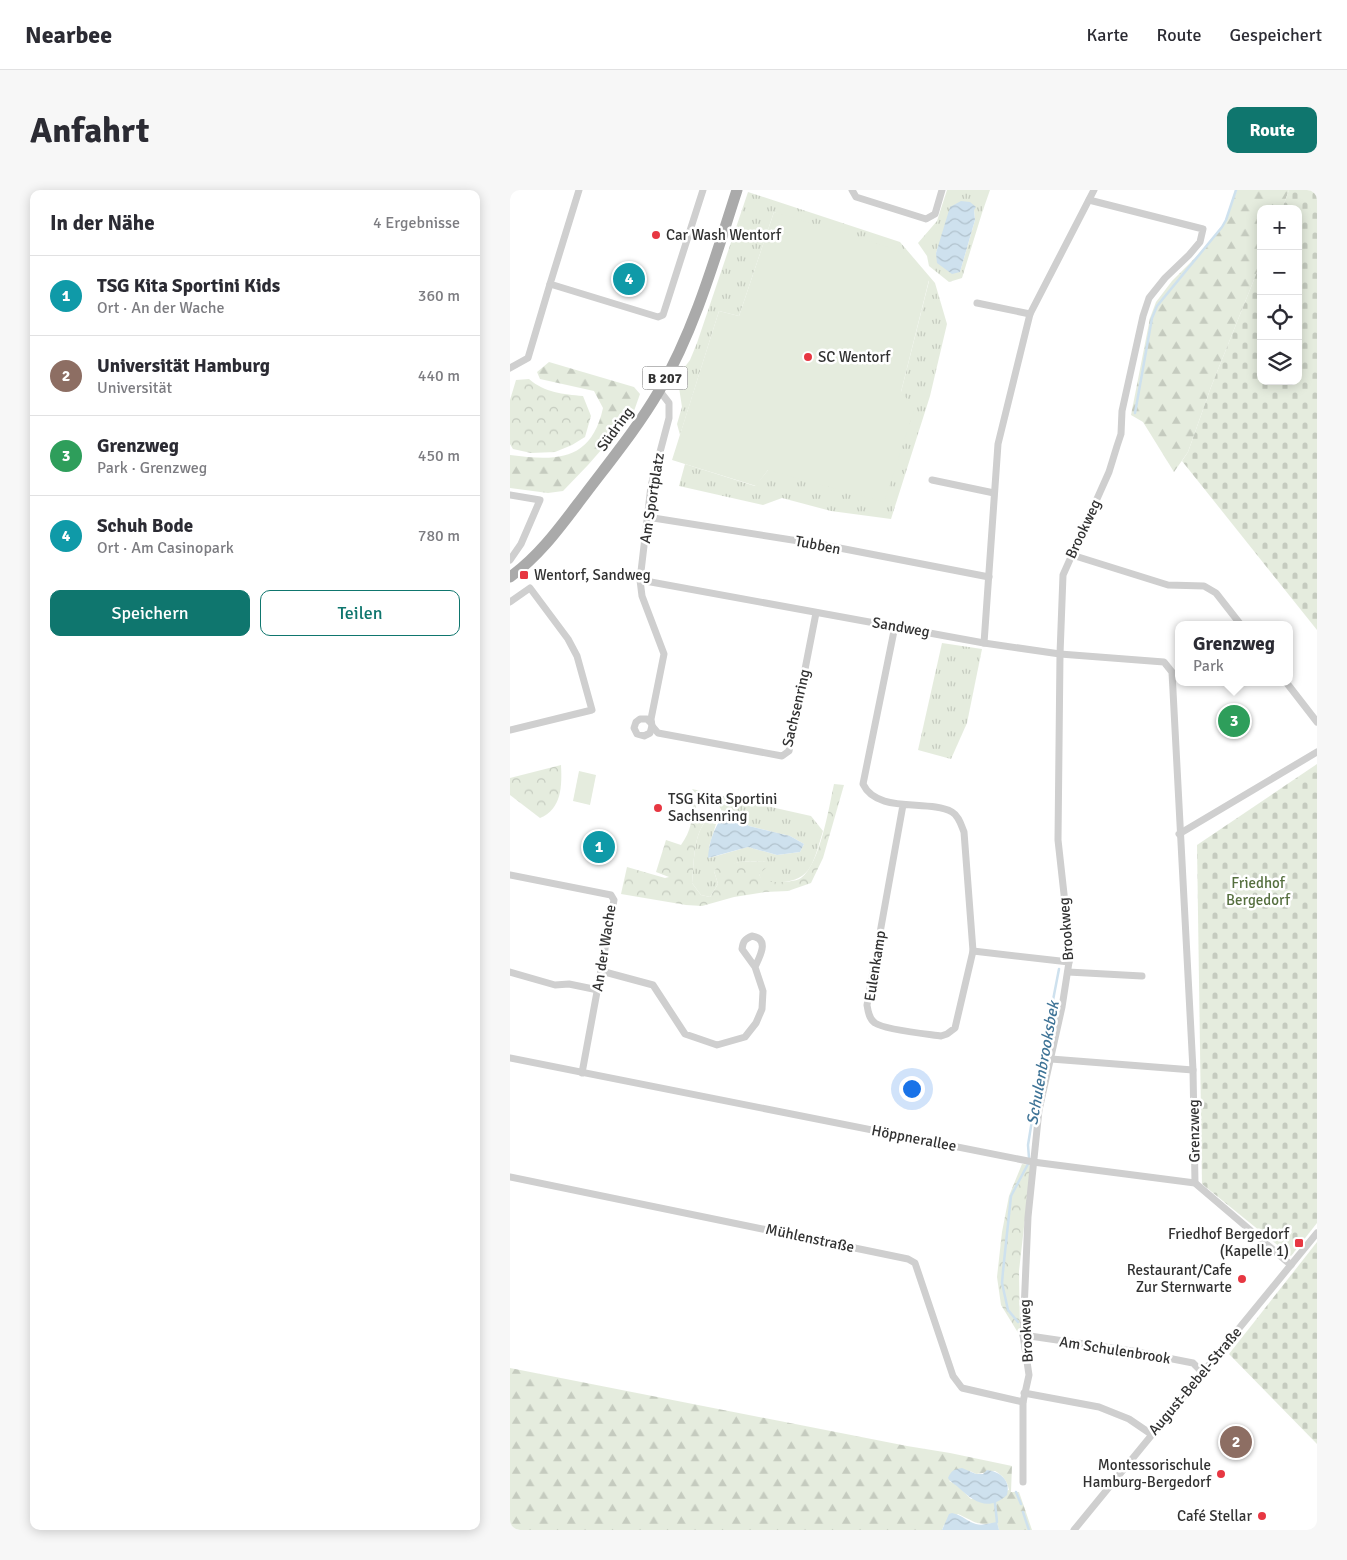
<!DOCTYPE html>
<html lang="de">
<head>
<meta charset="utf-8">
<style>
	:root { --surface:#fff; --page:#f7f7f7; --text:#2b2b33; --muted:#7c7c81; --line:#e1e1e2; --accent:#0f766e }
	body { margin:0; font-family:Signika,sans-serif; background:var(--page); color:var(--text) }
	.controls { position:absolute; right:15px; top:15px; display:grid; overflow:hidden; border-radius:10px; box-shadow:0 2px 12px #0003 }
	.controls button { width:45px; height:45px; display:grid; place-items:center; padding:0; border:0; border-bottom:1px solid var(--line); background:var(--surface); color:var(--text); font:25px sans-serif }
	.you { position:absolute; left:401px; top:898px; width:18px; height:18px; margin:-12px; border:4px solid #fff; border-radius:50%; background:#1a73e8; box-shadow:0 0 0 8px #1a73e833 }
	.badge { display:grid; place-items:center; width:32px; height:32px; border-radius:50%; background:var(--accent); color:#fff; font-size:16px; font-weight:700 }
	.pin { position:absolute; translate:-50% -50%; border:2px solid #fff; box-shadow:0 1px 5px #0006 }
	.popup { position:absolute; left:665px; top:431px; width:118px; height:65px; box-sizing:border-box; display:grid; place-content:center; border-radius:10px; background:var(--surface); filter:drop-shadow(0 1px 4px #0005); font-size:16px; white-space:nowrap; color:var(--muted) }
	.popup b { font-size:19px; color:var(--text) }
	.popup::after { content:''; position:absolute; left:50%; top:100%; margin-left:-10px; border:10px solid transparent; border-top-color:var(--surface) }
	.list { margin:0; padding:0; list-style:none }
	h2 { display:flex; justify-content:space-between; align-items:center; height:65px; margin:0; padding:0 20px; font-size:21px }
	h2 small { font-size:16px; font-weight:400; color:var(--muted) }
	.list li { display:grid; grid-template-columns:32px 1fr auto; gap:15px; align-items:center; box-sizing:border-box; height:80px; padding:0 20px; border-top:1px solid var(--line) }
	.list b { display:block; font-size:19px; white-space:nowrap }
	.list p { margin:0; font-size:16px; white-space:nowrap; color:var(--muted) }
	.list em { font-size:16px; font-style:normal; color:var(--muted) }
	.actions { display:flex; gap:10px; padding:15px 20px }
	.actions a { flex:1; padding:11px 0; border:1px solid var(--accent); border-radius:10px; text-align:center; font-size:18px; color:var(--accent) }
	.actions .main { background:var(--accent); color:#fff }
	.icon { flex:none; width:28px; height:28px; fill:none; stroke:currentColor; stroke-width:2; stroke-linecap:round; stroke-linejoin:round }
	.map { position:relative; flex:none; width:807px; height:1340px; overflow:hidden; border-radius:10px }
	header { display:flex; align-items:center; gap:30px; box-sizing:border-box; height:70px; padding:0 25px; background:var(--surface); border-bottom:1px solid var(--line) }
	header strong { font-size:24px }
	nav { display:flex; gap:28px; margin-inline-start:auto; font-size:18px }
	.intro { display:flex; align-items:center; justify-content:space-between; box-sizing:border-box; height:120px; padding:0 30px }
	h1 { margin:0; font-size:35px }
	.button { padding:12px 22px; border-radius:10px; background:var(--accent); color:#fff; font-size:18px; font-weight:700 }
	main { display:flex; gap:30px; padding:0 30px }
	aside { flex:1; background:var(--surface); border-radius:10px; box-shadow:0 2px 12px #0003 }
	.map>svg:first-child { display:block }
</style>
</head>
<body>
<header>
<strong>Nearbee</strong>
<nav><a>Karte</a><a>Route</a><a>Gespeichert</a></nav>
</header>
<div class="intro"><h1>Anfahrt</h1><a class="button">Route</a></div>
<main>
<aside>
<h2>In der Nähe<small>4 Ergebnisse</small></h2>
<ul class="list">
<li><span class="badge" style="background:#0f9aa8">1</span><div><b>TSG Kita Sportini Kids</b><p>Ort · An der Wache</p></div><em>360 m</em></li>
<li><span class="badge" style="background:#8d6e63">2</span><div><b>Universität Hamburg</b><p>Universität</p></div><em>440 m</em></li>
<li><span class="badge" style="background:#2e9e5b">3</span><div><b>Grenzweg</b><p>Park · Grenzweg</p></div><em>450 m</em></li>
<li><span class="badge" style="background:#0f9aa8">4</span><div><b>Schuh Bode</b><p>Ort · Am Casinopark</p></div><em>780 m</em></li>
</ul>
<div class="actions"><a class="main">Speichern</a><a>Teilen</a></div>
</aside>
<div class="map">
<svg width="807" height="1340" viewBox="0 0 807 1340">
	<defs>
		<pattern id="grass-tufts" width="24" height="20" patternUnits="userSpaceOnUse" patternTransform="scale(1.25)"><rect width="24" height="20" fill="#e5ecde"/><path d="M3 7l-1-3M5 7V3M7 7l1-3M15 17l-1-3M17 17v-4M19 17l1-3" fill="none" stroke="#c5cbbf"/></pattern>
		<pattern id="forest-firs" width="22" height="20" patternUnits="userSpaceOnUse" patternTransform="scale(1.25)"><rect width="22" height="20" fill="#e5ecde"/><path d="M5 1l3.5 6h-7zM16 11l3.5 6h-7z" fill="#c5cbbf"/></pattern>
		<pattern id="cemetery-stones" width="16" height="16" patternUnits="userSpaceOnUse" patternTransform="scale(1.25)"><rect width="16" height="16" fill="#e5ecde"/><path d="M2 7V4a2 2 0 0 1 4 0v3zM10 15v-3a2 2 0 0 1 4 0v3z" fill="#c5cbbf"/></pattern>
		<pattern id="park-crowns" width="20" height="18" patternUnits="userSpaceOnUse" patternTransform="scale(1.25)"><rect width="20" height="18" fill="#e5ecde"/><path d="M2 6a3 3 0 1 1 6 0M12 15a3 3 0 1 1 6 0" fill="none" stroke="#c5cbbf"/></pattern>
		<pattern id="water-waves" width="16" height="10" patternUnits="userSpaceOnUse" patternTransform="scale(1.25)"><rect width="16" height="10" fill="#cee1ee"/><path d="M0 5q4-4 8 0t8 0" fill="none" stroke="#b1c2cd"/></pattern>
	</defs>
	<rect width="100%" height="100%" fill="#fff"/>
	<g fill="url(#grass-tufts)" fill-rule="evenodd">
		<path d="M 437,0 L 480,0 L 472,23 L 452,88 L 439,92 L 419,76 L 417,66 L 408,53 L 427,31 ZM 464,20 L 465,30 L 450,82 L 426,63 L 431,50 Z"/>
		<path d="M 238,2 L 390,52 L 425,93 L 437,134 L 420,206 L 381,329 L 321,321 L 272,308 L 253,315 L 169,296 L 175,274 L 245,296 L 258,280 L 391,202 L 419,91 L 264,22 L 229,126 L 209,121 L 170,245 L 167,234 L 172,217 L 168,191 L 171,182 L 180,170 L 187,153 Z"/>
		<path d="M 432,453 L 472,459 L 457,533 L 441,569 L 408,560 Z"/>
		<path d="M 182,599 L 301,626 L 313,641 C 301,681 300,695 252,692 L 249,684 L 256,671 L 229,672 L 204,681 L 208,694 L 200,707 L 191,705 L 182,693 C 184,675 183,647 195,632 L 206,634 L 199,657 L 199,668 L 238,657 L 267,665 L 290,662 L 294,654 L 280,646 L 239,636 L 227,628 L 214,625 C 208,614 206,606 191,610 Z"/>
	</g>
	<g fill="url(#forest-firs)" fill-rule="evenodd">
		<path d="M 727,0 L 779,0 L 772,19 L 751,19 L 751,72 L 701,197 L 678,262 L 664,282 L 633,232 L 621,225 L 640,128 L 646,112 L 662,91 L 697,56 L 712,37 L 716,30 Z"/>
		<path d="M 39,172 L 124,197 L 130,204 L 124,221 L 106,243 L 78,275 L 53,301 L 38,303 L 0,298 L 0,265 C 46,271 81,272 93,218 L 84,201 L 30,189 L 27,182 Z"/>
		<path d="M 0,1178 L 397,1256 L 440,1263 L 502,1276 L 501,1302 L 509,1302 L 522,1340 L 489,1340 L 487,1333 C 463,1335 468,1333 448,1324 L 434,1335 L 432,1340 L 0,1340 ZM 460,1281 L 466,1284 L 485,1281 C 493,1286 497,1290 499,1300 L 461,1309 L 447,1295 L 439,1291 Z"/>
	</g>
	<g fill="url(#cemetery-stones)">
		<path d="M 779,0 L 807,0 L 807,440 L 672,271 L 678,262 L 701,197 L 751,72 L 751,191 L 788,191 L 788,19 L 772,19 Z"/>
		<path d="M 807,574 L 807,1033 L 781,1066 L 692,994 L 687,655 Z"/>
		<path d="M 807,1052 L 807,1254 L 719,1164 Z"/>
	</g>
	<g fill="url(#park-crowns)">
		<path d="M 19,189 C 35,203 53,204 73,206 L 81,226 L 75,247 L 62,255 L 45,262 L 21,263 L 3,259 L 0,254 L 0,210 L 6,190 Z"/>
		<path d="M 727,515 L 737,532 L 720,543 L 709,526 Z"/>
		<path d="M 51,575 C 52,595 52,619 30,628 L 0,605 L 0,588 Z"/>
		<path d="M 324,594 L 334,595 L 313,668 L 301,693 L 278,701 L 255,702 L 224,707 L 192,716 L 176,715 L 111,704 L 117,677 L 155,688 L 159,687 L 146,682 L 156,650 L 171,655 C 181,641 183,628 183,612 L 186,616 L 186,626 L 189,631 L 195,632 C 183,647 184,675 182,693 L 191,705 L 200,707 L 208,694 L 204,681 L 208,677 L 229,672 L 257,671 L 257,677 L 249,684 L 253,692 C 262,692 284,693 291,688 C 310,674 319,617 324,594 Z"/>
		<path d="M 512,974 L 521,975 L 509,1081 L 510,1146 L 491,1115 L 487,1087 L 492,1042 L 499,1006 Z"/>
	</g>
	<g fill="#e5ecde">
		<path d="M 264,22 L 385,59 L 419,90 L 391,202 L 405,218 L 374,312 L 258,280 L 246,296 L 162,270 L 209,121 L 229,126 Z"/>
		<path d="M 69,581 L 86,585 L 80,615 L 63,611 Z"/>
	</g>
	<g fill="url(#water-waves)">
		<path d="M 451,11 L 460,12 L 466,17 L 464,20 L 465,30 L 450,82 L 442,84 L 427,73 L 426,63 L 440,17 Z"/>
		<path d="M 214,625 L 227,628 L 239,636 L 280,646 L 294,654 L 290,662 L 267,665 L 238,657 L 198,668 C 199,652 204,637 214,625 Z"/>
		<path d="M 452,1278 L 466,1284 L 473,1284 L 477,1280 C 491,1282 501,1291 497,1305 C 479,1321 465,1313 449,1298 C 445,1294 440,1292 438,1288 C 441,1281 444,1279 452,1278 Z"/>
		<path d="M 442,1323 C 452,1325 458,1332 466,1334 C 473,1336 480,1333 487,1332 L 489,1340 L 432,1340 L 439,1324 Z"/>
	</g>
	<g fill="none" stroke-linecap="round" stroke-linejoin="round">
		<g stroke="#cee1ee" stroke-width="2.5">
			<path d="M 625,223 L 642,128 L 647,116 L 712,37 L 716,30 L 726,0"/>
			<path d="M 519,968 L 518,955 L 533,862 L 549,779"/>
			<path d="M 508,1132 L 498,1120 L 492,1093 L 493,1081 L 501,1006 L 518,974"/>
			<path d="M 506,1302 L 511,1314"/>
			<path d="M 485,1313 L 487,1332"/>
			<path d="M 513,1322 L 519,1340"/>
		</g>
		<g stroke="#cfcfcf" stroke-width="7">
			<path d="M 69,0 L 40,94 L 148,127 L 153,125 L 193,0"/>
			<path d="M 342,0 L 346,7 L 416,29 L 425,24 L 432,0"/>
			<path d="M 467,113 L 520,124"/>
			<path d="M 0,178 L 18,168 L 40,94"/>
			<path d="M 149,200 L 159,213 L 159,228 L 141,296 L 130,390 L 132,406 L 154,464 L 141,529 L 142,536 L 148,543 L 272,566 L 279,561 L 306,423"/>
			<path d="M 422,290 L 484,303"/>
			<path d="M 0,305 L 30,310 L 11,354 L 0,370"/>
			<path d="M 137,327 L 314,355 L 479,387"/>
			<path d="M 562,365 L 658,395 L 694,396 L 706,403 L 731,435"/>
			<path d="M 130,390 L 474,453 L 550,464 L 654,472 L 662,482 L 683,880 L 685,993"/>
			<path d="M 0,412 L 20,398 L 58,449 L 67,466 L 82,520 L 0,540"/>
			<path d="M 385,436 L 353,594 C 367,624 418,609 442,622 C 449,626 451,635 454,642 L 463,761 L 445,838 L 437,844 L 431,846 C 417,844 375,840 365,833 C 359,829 358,821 357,815 L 393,615"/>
			<path d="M 474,453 L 488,254 L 520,124 L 584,0"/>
			<path d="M 776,492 L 807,532"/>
			<path d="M 141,533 L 137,529 L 130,529 L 126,532 L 124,538 L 127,544 L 134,546 L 140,543 L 142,536"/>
			<path d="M 669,644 L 807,562"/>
			<path d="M 0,685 L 101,705 L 104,710 L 72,883"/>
			<path d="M 463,761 L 559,772"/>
			<path d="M 91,781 L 143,795 L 175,844 L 207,855 L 235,847 L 246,833 L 252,819 L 253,801 L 245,777 L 232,759 C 233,751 235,749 242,746 C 260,749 250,766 245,777"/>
			<path d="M 0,782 L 45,795 L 59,794 L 88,800"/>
			<path d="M 558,782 L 632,786"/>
			<path d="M 0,868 L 523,972 L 685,993 L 781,1075"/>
			<path d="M 541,869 L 683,880"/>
			<path d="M 0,987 L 398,1069 L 405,1073 L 443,1186 L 452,1198 L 513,1212"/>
			<path d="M 513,1145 L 622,1161 L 683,1173 L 692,1182"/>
			<path d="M 514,1203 L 589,1217 L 619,1229 L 641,1244"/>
			<path d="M 513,1292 L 513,1212 L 519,1185 L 513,1145 L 518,1027 L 529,920 L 552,817 L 559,772 L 560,758 L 548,650 L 550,464 L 553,385 L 599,282 L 607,256 L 611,244 L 612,221 L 633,126 L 639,108 L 655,88 L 679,65 L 690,52 L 693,39 L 579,10"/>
			<path d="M 564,1340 L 807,1043"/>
		</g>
		<path stroke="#aaa" stroke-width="11" d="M 0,387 C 31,365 53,333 76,303 C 101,270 128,237 149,201 C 185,139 205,68 227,0"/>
	</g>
	<g fill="#e73742" stroke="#fff" stroke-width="2">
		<circle cx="146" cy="45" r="5"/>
		<circle cx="298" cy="167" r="5"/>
		<rect x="9" y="380" width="10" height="10" rx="2.5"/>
		<circle cx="148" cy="618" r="5"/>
		<rect x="784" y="1048" width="10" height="10" rx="2.5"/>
		<circle cx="732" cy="1089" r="5"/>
		<circle cx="711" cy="1284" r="5"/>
		<circle cx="752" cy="1326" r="5"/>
	</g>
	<g text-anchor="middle" stroke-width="5" stroke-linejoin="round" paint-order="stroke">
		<rect fill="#fff" stroke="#707070" stroke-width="1" x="132.5" y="176.5" width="45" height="23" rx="4"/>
		<g font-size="14" font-weight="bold" fill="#323232">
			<text x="155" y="193">B 207</text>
		</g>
		<g font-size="15" fill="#323232" stroke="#fff" text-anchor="start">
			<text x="156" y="50">Car Wash Wentorf</text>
			<text x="308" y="172">SC Wentorf</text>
			<text x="24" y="390">Wentorf, Sandweg</text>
			<text x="158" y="614">TSG Kita Sportini<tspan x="158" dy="17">Sachsenring</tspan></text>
			<text x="779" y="1049" text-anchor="end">Friedhof Bergedorf<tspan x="779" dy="17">(Kapelle 1)</tspan></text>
			<text x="722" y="1085" text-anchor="end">Restaurant/Cafe<tspan x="722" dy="17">Zur Sternwarte</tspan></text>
			<text x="701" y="1280" text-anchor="end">Montessorischule<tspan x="701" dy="17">Hamburg-Bergedorf</tspan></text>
			<text x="742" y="1331" text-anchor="end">Café Stellar</text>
		</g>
		<g font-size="15" fill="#323232" stroke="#fff">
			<text transform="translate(105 239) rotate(-54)" y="5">Südring</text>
			<text transform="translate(142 308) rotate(-81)" y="5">Am Sportplatz</text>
			<text transform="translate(573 339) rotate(-65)" y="5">Brookweg</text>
			<text transform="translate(308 355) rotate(11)" y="5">Tubben</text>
			<text transform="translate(391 437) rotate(10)" y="5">Sandweg</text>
			<text transform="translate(286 518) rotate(-77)" y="5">Sachsenring</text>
			<text transform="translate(556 739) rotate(-94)" y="5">Brookweg</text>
			<text transform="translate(94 758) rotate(-81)" y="5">An der Wache</text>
			<text transform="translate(365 776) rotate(-81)" y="5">Eulenkamp</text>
			<text transform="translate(684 941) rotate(-91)" y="5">Grenzweg</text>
			<text transform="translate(404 948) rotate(11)" y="5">Höppnerallee</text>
			<text transform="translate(300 1048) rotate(12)" y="5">Mühlenstraße</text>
			<text transform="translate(516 1141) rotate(-93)" y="5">Brookweg</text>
			<text transform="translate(605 1160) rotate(9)" y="5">Am Schulenbrook</text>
			<text transform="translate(685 1191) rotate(-50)" y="5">August-Bebel-Straße</text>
		</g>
		<g font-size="15" fill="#556f3e" stroke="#fff">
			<text x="748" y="698">Friedhof<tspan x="748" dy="17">Bergedorf</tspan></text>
		</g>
		<g font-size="16" font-style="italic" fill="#3e7396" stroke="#fff">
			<text transform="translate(532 873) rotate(-80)" y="6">Schulenbrooksbek</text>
		</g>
	</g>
</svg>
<div class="controls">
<button>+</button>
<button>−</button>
<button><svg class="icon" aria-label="locate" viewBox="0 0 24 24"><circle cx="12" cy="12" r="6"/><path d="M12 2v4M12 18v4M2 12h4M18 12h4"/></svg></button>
<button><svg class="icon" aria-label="layers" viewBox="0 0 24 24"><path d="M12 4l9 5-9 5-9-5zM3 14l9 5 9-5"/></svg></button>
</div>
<div class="you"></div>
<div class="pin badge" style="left:89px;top:657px;background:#0f9aa8">1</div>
<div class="pin badge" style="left:726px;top:1252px;background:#8d6e63">2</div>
<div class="pin badge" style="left:724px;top:531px;background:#2e9e5b">3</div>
<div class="popup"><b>Grenzweg</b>Park</div>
<div class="pin badge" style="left:119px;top:89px;background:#0f9aa8">4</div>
</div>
</main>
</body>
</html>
